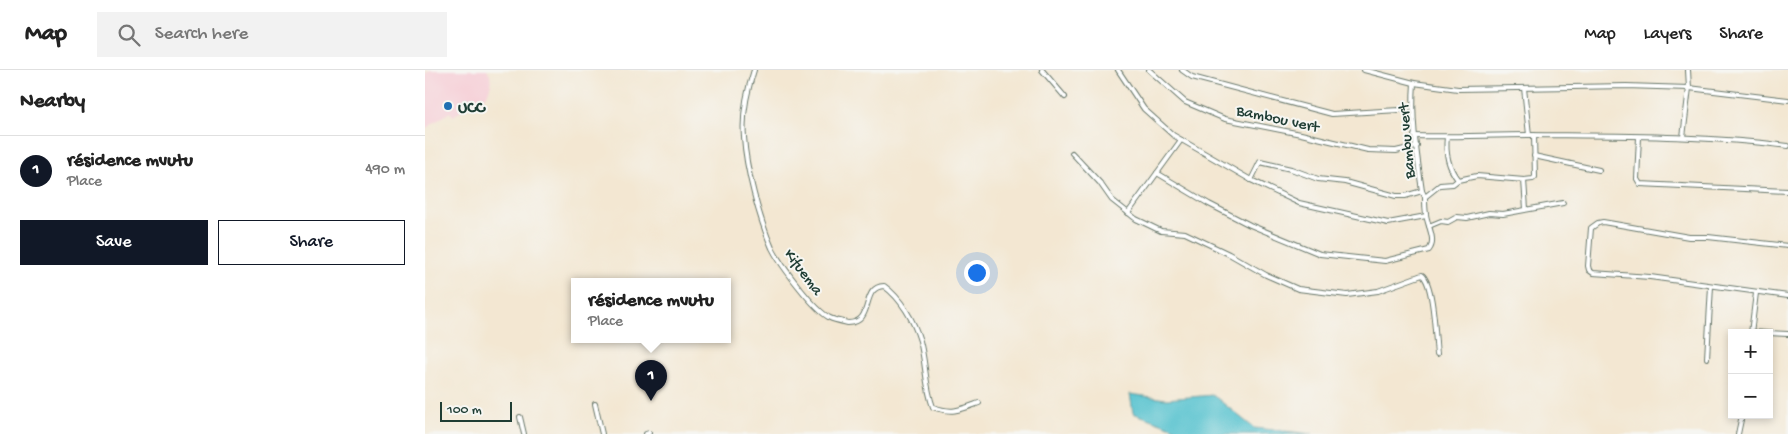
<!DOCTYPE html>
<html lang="en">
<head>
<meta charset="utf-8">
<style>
	:root { --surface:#fff; --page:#f2f2f2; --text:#222; --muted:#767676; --line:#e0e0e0; --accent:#111827 }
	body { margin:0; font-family:"Gochi Hand",sans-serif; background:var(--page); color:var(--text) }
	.controls { position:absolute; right:15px; bottom:15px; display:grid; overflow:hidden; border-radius:0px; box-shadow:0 2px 8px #0003 }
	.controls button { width:45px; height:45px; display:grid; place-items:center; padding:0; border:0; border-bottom:1px solid var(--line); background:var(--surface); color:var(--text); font:25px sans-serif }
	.scale { position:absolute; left:15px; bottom:12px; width:72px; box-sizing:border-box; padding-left:5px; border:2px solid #1f3d34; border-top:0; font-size:14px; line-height:18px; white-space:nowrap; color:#1f3d34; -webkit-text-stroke:4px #f6f6f2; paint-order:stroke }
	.you { position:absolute; left:551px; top:202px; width:18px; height:18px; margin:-12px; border:4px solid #fff; border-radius:50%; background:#1a73e8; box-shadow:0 0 0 8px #1a73e833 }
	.badge { display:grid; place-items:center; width:32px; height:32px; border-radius:50%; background:var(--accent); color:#fff; font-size:16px; font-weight:700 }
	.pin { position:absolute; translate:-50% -41px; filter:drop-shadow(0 1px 2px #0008) }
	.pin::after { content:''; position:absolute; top:26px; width:18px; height:15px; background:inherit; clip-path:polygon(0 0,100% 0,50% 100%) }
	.popup { position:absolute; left:146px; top:208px; width:160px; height:65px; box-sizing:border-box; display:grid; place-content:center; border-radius:0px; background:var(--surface); filter:drop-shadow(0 1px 4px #0005); font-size:16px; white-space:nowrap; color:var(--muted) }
	.popup b { font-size:19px; color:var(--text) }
	.popup::after { content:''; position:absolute; left:50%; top:100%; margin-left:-10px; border:10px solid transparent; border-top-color:var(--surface) }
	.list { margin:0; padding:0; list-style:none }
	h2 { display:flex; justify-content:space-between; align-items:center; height:65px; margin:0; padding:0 20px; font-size:21px }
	h2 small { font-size:16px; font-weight:400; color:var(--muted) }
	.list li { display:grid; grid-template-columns:32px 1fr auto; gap:15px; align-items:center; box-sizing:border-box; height:70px; padding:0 20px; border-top:1px solid var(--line) }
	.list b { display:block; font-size:19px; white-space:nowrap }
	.list p { margin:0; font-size:16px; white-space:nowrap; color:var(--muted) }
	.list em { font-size:16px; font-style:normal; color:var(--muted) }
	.actions { display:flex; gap:10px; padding:15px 20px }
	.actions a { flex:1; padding:11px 0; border:1px solid var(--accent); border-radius:0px; text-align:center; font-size:18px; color:var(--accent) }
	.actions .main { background:var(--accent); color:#fff }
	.icon { flex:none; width:28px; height:28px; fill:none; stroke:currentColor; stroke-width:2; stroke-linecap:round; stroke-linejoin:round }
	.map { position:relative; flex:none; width:1363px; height:364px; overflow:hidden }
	header { display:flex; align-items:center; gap:30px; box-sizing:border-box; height:70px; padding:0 25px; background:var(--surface); border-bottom:1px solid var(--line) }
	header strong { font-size:24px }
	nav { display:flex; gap:28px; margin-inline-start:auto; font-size:18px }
	.search { width:350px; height:45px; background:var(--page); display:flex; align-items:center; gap:12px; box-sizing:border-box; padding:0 18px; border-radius:0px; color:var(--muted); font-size:19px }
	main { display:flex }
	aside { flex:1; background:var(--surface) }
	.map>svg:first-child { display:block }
</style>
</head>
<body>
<header>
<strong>Map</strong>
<div class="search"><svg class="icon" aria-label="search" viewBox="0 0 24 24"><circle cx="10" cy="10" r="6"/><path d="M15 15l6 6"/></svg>Search here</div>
<nav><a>Map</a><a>Layers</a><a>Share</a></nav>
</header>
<main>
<aside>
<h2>Nearby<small></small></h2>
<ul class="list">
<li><span class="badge">1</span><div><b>résidence mvutu</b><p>Place</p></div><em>490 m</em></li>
</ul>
<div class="actions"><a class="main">Save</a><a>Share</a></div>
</aside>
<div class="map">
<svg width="1363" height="364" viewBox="0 0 1363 364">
	<rect width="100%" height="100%" fill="#f6f6f2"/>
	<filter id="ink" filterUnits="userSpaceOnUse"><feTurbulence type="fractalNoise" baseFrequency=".02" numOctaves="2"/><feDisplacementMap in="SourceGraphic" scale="10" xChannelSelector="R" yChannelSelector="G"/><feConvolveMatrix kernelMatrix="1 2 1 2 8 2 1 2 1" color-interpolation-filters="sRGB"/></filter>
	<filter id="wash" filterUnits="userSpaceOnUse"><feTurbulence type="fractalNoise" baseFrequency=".0096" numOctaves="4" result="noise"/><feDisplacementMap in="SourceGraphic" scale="20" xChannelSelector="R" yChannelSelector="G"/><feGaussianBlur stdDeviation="1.12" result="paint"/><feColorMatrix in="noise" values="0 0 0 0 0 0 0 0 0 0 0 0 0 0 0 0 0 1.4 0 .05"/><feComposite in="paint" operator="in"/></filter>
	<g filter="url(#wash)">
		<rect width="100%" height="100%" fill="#f3e7d2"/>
		<path fill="#f6cfd7" d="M 6,0 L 62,0 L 65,4 L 66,14 L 62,25 L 57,29 L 28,46 L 25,42 L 0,59 L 0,4 Z"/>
		<path fill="#56c2cf" stroke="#3a8082" d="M 705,324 L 741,329 L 788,325 L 829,358 L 888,364 L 760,364 L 747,357 L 708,343 Z"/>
	</g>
	<g filter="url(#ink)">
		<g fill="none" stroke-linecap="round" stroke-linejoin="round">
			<defs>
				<g id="street">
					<path d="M 329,0 C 322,21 317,45 319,67 C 321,99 334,148 347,178 C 355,194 389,240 405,248 C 409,250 419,252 423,253 C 450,253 435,217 459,216 C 476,228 489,251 495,271 C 501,293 500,316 508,337 C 527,344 535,340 554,333"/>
					<path d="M 617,0 L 640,27"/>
					<path d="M 693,0 L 719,39 L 748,65 L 826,110 L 874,133 L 963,153 L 1001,146"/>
					<path d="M 724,0 L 760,32 L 800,49 L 876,64 L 943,80 L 971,81 L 992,76"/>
					<path d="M 757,0 L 767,7 L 907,44 L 974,40 L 987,36"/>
					<path d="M 939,0 L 989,13 L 1033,19 L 1201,16 L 1264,18 L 1363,30"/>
					<path d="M 989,13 C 986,49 992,85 997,121 L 1000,127"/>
					<path d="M 1099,18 L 1104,65"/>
					<path d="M 989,66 C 1028,67 1066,65 1104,65 C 1190,66 1277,65 1363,76"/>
					<path d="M 1022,67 C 1020,83 1023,97 1033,110"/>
					<path d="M 1214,67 L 1212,109 L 1215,114 L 1363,121"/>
					<path d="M 1258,67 L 1264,18 L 1263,0"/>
					<path d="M 756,70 L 732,103 L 784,134 L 825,155 L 895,184 L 960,191 L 1004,180 C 1012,170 1002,155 1001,144 C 1000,138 1000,133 1000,127 L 1015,115 L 1028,114 L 1033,110 L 1052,106 L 1099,110 L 1101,139"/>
					<path d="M 647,83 L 675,113 L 687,130 L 711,149 L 736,161 L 760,163 L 804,184 L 841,205 L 873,219 L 922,225 L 953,221 L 997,205 C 1009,214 1010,268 1012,284"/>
					<path d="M 1109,86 L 1174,100"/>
					<path d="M 826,110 L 835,92 L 866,99 L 893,109 L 920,112 L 971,126 L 980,126 L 997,121"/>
					<path d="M 1099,110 L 1108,109 L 1110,107 L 1109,65"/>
					<path d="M 703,143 L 732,103"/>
					<path d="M 1004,156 L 1016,151 L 1023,152 L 1032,147 L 1042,148 L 1064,143 L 1078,144 L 1138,133"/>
					<path d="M 1363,176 L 1283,167 L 1264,167 L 1178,152 L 1173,153 L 1166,158 L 1163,196 L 1164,200 L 1168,203 L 1225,207 L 1363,226"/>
					<path d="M 1326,262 L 1342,263"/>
					<path d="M 1326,263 L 1331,223"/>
					<path d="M 1344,263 L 1363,264"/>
					<path d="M 1282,288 L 1286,216"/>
					<path d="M 170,334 L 177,364"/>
					<path d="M 95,347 L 99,364"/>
					<path d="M 221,364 L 224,363"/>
					<path d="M 1313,364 L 1317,345"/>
				</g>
			</defs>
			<use href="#street" stroke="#69786b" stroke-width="6"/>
			<use href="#street" stroke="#fff" stroke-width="4"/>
		</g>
	</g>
	<circle fill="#1f6fb2" stroke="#f6f6f2" stroke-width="2" cx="23" cy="36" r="5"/>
	<g text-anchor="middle" stroke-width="4" stroke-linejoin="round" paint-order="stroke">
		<g font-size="16" font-weight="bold" fill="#1f3d34" stroke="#f6f6f2" text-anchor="start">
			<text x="33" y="42">UCC</text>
		</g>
		<g font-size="16" fill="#1f3d34" stroke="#f6f6f2">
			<text transform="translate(853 47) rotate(12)" y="6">Bambou vert</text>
			<text transform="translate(980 71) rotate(-95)" y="6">Bambu vert</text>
			<text transform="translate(380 201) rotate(53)" y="6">Kifuema</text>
		</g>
	</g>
</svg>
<div class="controls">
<button>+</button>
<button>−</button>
</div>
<div class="scale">100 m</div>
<div class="you"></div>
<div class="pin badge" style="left:226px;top:331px">1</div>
<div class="popup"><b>résidence mvutu</b>Place</div>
</div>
</main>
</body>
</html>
